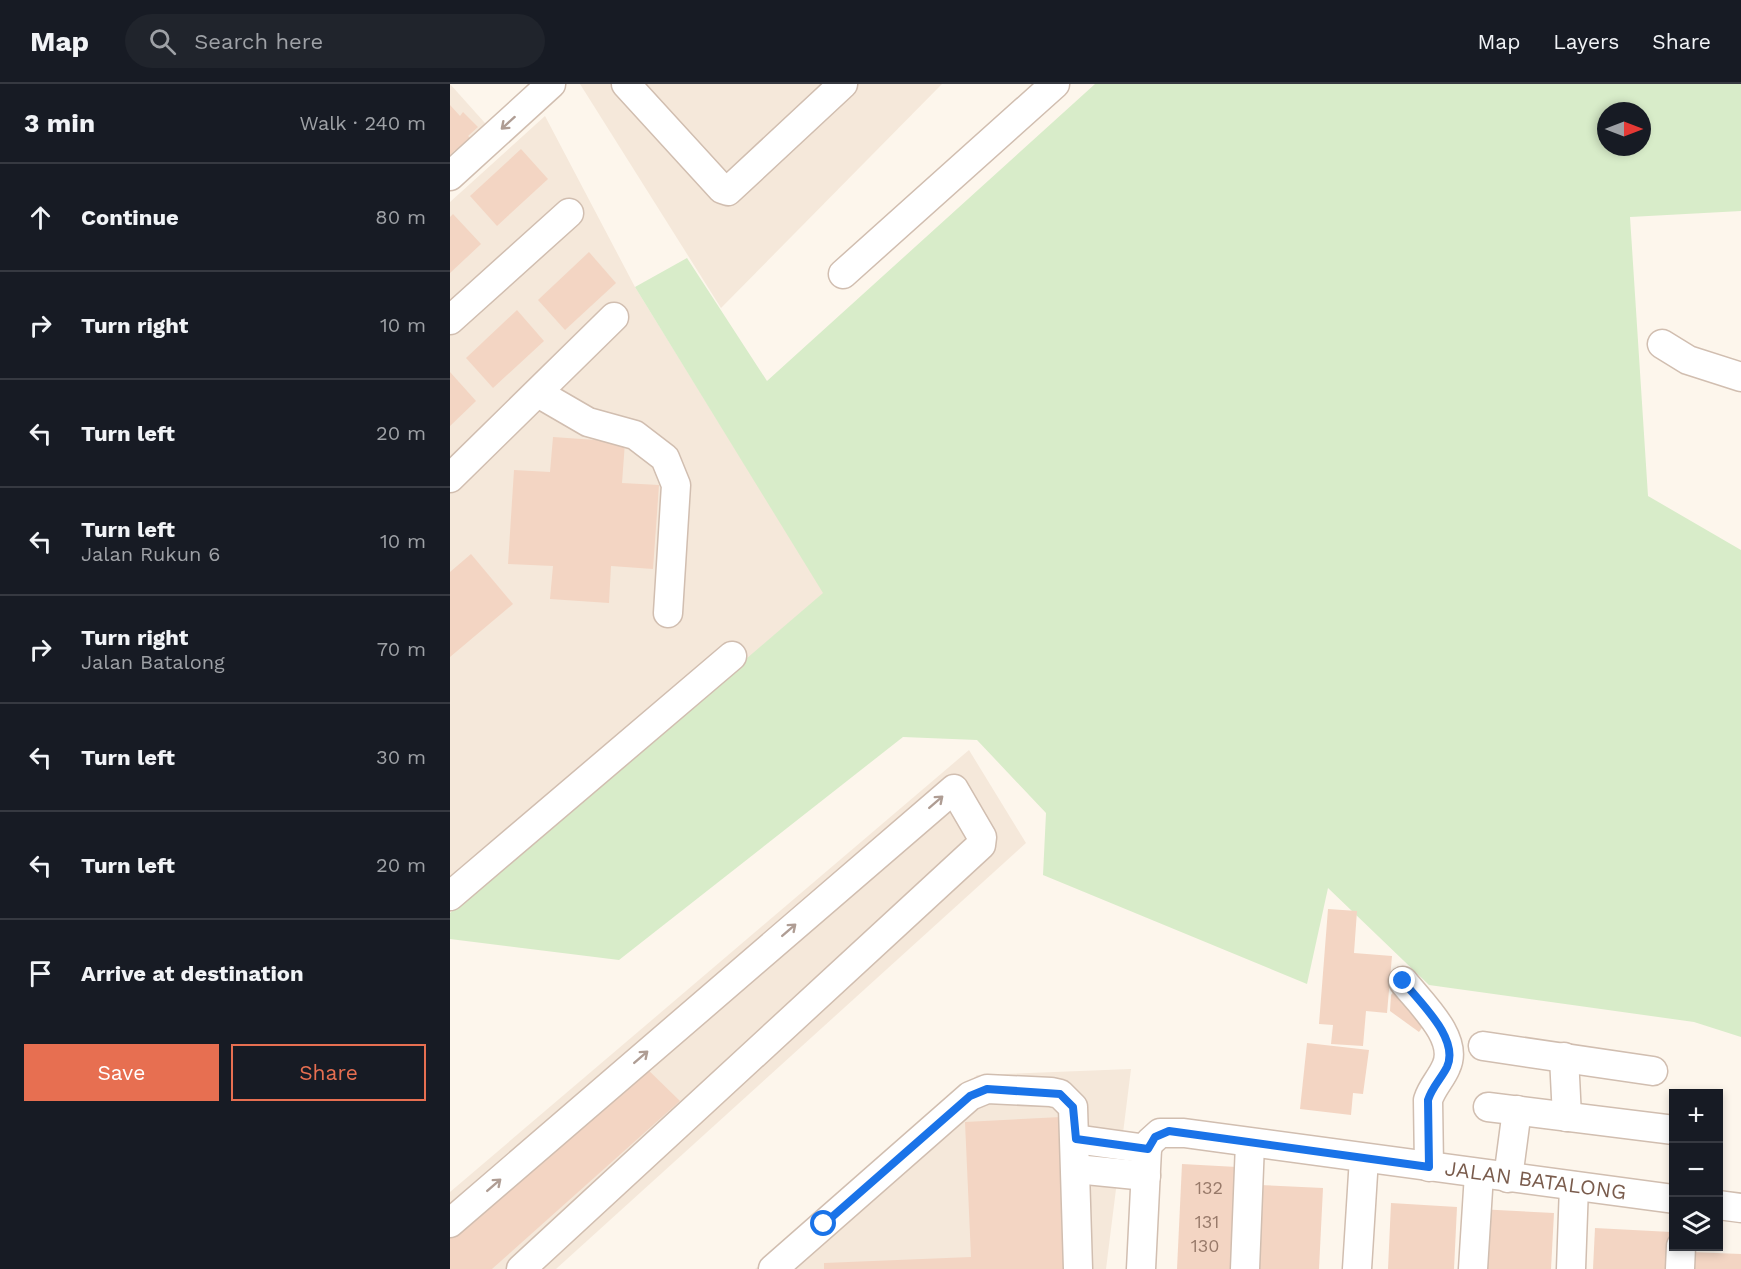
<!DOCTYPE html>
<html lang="en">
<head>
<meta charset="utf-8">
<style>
	:root { --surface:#171b24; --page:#20242c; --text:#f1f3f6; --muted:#9ea1a6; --line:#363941; --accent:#e76f51 }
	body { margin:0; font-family:"Work Sans",sans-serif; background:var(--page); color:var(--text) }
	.controls { position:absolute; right:18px; bottom:18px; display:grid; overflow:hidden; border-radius:0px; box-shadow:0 3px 9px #0003 }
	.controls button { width:54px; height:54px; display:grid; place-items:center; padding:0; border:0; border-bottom:2px solid var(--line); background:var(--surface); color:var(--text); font:30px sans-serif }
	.compass { position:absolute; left:1147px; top:18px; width:54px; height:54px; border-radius:50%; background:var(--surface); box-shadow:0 3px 9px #0003; rotate:90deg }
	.stop { position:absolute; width:18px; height:18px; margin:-14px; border:4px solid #1a73e8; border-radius:50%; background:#fff }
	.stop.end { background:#1a73e8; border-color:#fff; box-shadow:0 2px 6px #0008 }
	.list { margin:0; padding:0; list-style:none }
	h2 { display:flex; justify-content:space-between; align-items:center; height:78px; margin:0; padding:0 24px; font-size:26px }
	h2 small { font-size:20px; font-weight:400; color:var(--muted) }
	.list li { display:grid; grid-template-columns:39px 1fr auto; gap:18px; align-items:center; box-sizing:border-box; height:108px; padding:0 24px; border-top:2px solid var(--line) }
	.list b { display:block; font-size:22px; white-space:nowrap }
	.list p { margin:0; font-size:20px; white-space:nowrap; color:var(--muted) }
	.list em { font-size:20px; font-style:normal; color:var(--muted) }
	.actions { display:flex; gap:12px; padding:18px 24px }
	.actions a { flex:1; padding:14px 0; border:2px solid var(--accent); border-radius:0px; text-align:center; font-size:21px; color:var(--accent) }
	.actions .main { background:var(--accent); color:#fff }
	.icon { flex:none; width:33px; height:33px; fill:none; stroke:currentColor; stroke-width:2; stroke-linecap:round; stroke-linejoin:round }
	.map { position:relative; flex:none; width:1291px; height:1185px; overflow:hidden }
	header { display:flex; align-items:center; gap:36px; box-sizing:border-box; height:84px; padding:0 30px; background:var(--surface); border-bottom:2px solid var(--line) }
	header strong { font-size:28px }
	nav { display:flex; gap:33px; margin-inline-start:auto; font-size:21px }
	.search { width:420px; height:54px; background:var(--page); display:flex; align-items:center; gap:15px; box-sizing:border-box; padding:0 21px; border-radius:33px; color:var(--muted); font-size:22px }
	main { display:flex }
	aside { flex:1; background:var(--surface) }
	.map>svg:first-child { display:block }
</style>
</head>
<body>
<header>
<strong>Map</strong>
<div class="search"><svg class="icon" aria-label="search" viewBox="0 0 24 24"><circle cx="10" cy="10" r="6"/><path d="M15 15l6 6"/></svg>Search here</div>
<nav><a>Map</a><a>Layers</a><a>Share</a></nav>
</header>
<main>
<aside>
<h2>3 min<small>Walk · 240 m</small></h2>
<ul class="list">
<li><svg class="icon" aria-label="ahead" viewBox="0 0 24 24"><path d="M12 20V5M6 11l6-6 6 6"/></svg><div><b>Continue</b></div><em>80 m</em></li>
<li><svg class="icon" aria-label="right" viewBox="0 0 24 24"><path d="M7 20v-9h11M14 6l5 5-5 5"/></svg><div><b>Turn right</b></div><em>10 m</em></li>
<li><svg class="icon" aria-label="left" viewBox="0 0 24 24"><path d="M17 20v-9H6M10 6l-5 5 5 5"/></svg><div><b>Turn left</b></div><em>20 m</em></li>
<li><svg class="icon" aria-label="left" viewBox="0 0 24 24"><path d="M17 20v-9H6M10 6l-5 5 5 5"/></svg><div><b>Turn left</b><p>Jalan Rukun 6</p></div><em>10 m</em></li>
<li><svg class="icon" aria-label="right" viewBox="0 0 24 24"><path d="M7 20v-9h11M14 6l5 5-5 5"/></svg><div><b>Turn right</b><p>Jalan Batalong</p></div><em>70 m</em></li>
<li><svg class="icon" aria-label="left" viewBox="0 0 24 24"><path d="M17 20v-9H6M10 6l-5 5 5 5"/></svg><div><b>Turn left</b></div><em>30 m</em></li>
<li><svg class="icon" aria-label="left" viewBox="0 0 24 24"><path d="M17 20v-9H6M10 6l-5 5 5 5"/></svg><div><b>Turn left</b></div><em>20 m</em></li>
<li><svg class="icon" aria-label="arrive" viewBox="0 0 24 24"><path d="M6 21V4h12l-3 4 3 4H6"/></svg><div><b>Arrive at destination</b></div></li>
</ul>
<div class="actions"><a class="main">Save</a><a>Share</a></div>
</aside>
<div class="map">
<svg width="1291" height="1185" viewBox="0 0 1291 1185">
	<rect width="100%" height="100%" fill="#fdf6ec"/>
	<g fill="#f5e8da">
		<path d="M 0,0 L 43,48 L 0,87 Z"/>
		<path d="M 130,0 L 492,0 L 271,224 Z"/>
		<path d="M 95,32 L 185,203 L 374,509 L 0,829 L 0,118 Z"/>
		<path d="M 519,666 L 576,759 L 106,1185 L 0,1185 L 0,1108 Z"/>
		<path d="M 681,985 L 656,1185 L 305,1185 L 527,991 Z"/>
	</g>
	<path fill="#d8ecc9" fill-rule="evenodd" d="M 645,0 L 1291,0 L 1291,127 L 1180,133 L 1198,412 L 1291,466 L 1291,953 L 1244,938 L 979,901 L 878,804 L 857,900 L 593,791 L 596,729 L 527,656 L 453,653 L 169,876 L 0,855 L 0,829 L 373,509 L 185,203 L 237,174 L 317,297 ZM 1156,27 L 1192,27 L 1192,63 L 1156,63 Z"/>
	<g fill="#f3d5c3">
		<path d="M 0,21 L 10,32 L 13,28 L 28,43 L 18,52 L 24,57 L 10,71 L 5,66 L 0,71 Z"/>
		<path d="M 71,65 L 98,95 L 47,142 L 20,112 Z"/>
		<path d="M 3,130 L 31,160 L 0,189 L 0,133 Z"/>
		<path d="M 139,168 L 166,199 L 115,246 L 88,216 Z"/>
		<path d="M 67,226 L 94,257 L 43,304 L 16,274 Z"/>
		<path d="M 0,288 L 26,317 L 0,342 Z"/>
		<path d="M 103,353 L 175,358 L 172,399 L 209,401 L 203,485 L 161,482 L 159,519 L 100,515 L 103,482 L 58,480 L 64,386 L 100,388 Z"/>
		<path d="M 21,470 L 63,520 L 0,573 L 0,488 Z"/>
		<path d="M 878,825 L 907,827 L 904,869 L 942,872 L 937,929 L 916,927 L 913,962 L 881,960 L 883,941 L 869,940 Z"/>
		<path d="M 955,892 L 990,919 L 969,948 L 940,927 L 941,911 Z"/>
		<path d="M 857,959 L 919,966 L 913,1010 L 903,1009 L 901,1031 L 850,1025 Z"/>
		<path d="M 190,978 L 230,1017 L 42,1185 L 0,1185 L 0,1151 Z"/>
		<path d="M 611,1033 L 618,1185 L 374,1185 L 374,1179 L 521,1173 L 515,1038 Z"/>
		<path d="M 732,1080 L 787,1083 L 782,1185 L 727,1185 Z"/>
		<path d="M 809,1101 L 873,1104 L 869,1185 L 805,1185 Z"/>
		<path d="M 941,1119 L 1007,1123 L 1004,1185 L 938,1185 Z"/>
		<path d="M 1028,1125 L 1104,1129 L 1101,1185 L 1025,1185 Z"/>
		<path d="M 1145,1144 L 1221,1148 L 1219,1185 L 1143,1185 Z"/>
		<path d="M 1241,1168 L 1291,1170 L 1291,1185 L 1240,1185 Z"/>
	</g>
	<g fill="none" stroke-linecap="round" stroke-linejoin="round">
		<defs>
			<g id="minor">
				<path d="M 176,0 L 272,105 L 278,107 L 393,0"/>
				<path d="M 0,92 L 101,0"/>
				<path d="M 393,190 L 605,0"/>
				<path d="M 0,236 L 119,129"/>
				<path d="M 1212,260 L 1238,276 L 1291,293"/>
				<path d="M 88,309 L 138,338 L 185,351 L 215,374 L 226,401 L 218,529"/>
				<path d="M 0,394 L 164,233"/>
				<path d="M 0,812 L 282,572"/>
				<path d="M 953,897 C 969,918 1010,954 996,983 C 991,995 982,1003 978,1016 L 979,1083"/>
				<path d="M 1033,962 L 1203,987"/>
				<path d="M 1114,973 L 1117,1033"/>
				<path d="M 1038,1023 L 1224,1046"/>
				<path d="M 625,1055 L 697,1065"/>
				<path d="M 626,1085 L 696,1092"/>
				<path d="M 1058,1094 L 1067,1026"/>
				<path d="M 1268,1121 L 1291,1124"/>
				<path d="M 0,1139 L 504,705 L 532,753 L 531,761 L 71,1185"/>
				<path d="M 323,1185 L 520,1012 L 537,1005 L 601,1008 L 610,1010 L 623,1023 L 628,1185"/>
				<path id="s1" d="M 691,1185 L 697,1065 L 700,1058 L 710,1049 L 734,1049 L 1224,1115"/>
				<path d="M 795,1185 L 800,1059"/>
				<path d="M 907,1185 L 914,1074"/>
				<path d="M 1023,1185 L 1029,1090"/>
				<path d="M 1121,1185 L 1124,1102"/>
				<path d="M 1230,1185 L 1231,1162"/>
			</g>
		</defs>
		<use href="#minor" stroke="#d1beb0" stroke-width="31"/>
		<use href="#minor" stroke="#fff" stroke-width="28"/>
	</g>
	<defs><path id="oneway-shaft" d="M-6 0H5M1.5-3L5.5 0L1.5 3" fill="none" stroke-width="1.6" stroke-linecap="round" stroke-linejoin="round" transform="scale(1.5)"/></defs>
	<g stroke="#af9d94">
		<use href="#oneway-shaft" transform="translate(58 39) rotate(138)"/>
		<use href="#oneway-shaft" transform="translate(486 718) rotate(-41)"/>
		<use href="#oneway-shaft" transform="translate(339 846) rotate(-41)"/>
		<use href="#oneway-shaft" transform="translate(191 973) rotate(-41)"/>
		<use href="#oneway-shaft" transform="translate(44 1101) rotate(-41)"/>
	</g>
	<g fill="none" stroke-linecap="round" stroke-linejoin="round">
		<path stroke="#1a73e8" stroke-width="8" d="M 374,1140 L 520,1012 L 537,1005 L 610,1010 L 623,1023 L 626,1055 L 698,1065 L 705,1053 L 719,1047 L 979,1083 L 978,1016 C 982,1003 991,995 997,983 C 1010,954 969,918 953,897"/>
	</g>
	<g text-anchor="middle" stroke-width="4.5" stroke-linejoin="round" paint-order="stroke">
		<g font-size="18" fill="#987a6a">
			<text x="759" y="1110">132</text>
			<text x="757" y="1144">131</text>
			<text x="755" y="1168">130</text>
		</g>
		<g font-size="21" fill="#7a5c4d" stroke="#fffaf3">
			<text dy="7" stroke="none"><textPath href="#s1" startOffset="520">JALAN BATALONG</textPath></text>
		</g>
	</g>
</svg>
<div class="controls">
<button>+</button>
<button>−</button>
<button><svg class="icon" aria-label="layers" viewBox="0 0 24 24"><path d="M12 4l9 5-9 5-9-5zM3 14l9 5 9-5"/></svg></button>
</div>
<svg class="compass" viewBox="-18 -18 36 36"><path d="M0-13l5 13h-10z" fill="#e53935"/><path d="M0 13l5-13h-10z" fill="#9ea1a6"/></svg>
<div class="stop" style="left:374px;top:1140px"></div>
<div class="stop end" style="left:953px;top:897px"></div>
</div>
</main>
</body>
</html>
